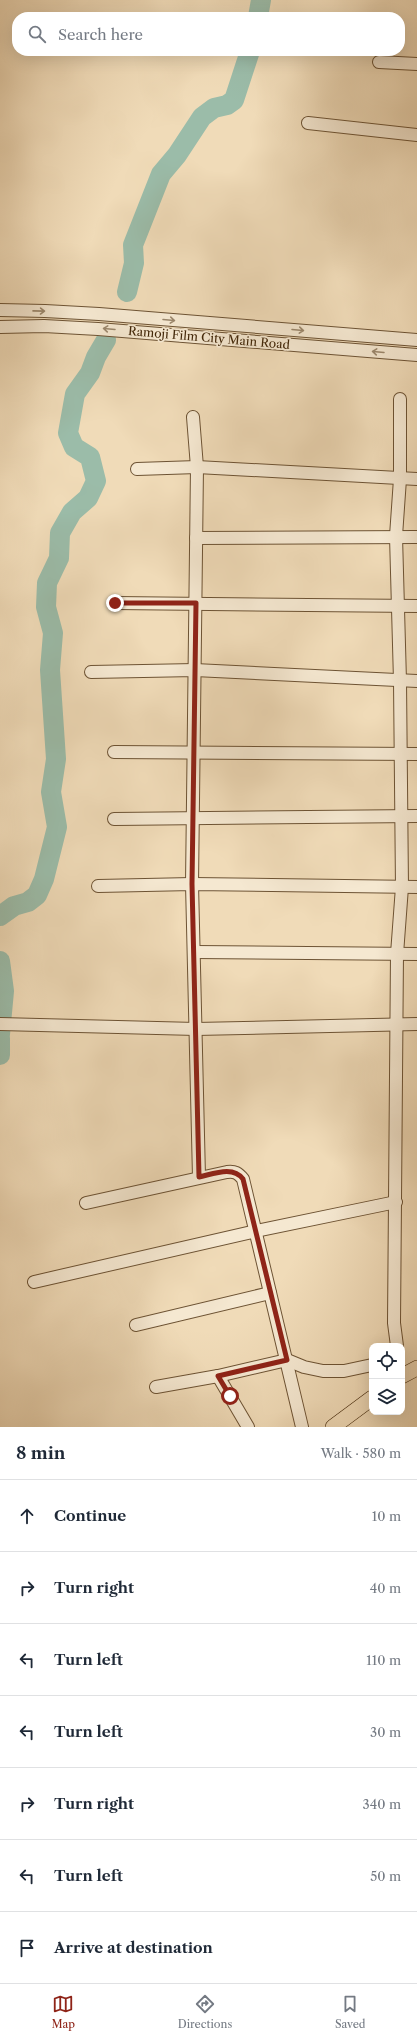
<!DOCTYPE html>
<html lang="en">
<head>
<meta charset="utf-8">
<style>
	:root { --surface:#fff; --page:#f6f6f7; --text:#1f2937; --muted:#747a83; --line:#e0e1e3; --accent:#8f2418 }
	body { margin:0; font-family:"Libre Caslon Text",serif; background:var(--page); color:var(--text) }
	.controls { position:absolute; right:12px; bottom:12px; display:grid; overflow:hidden; border-radius:8px; box-shadow:0 4px 16px #0002 }
	.controls button { width:36px; height:36px; display:grid; place-items:center; padding:0; border:0; border-bottom:1px solid var(--line); background:var(--surface); color:var(--text); font:20px sans-serif }
	.stop { position:absolute; width:12px; height:12px; margin:-9px; border:3px solid #8f2418; border-radius:50%; background:#fff }
	.stop.end { background:#8f2418; border-color:#fff; box-shadow:0 1px 4px #0008 }
	.list { margin:0; padding:0; list-style:none }
	h2 { display:flex; justify-content:space-between; align-items:center; height:52px; margin:0; padding:0 16px; font-size:17px }
	h2 small { font-size:13px; font-weight:400; color:var(--muted) }
	.list li { display:grid; grid-template-columns:26px 1fr auto; gap:12px; align-items:center; box-sizing:border-box; height:72px; padding:0 16px; border-top:1px solid var(--line) }
	.list b { display:block; font-size:15px; white-space:nowrap }
	.list em { font-size:13px; font-style:normal; color:var(--muted) }
	.icon { flex:none; width:22px; height:22px; fill:none; stroke:currentColor; stroke-width:2; stroke-linecap:round; stroke-linejoin:round }
	.map { position:relative; flex:none; width:417px; height:1427px; overflow:hidden }
	.search { position:absolute; background:var(--surface); box-shadow:0 4px 16px #0002; left:12px; right:12px; top:12px; height:44px; display:flex; align-items:center; gap:10px; box-sizing:border-box; padding:0 14px; border-radius:16px; color:var(--muted); font-size:15px }
	.sheet { height:556px; background:var(--surface) }
	nav { display:flex; justify-content:space-around; align-items:center; box-sizing:border-box; height:56px; border-top:1px solid var(--line); background:var(--surface); font-size:11px; color:var(--muted) }
	nav a { display:grid; justify-items:center; gap:2px }
	nav .on { color:var(--accent) }
	.map>svg:first-child { display:block }
</style>
</head>
<body>
<div class="map">
<svg width="417" height="1427" viewBox="0 0 417 1427">
	<rect width="100%" height="100%" fill="#f0dbb8"/>
	<filter id="stains"><feTurbulence type="fractalNoise" baseFrequency=".005" numOctaves="4"/><feColorMatrix values="0 0 0 0 .2 0 0 0 0 .09 0 0 0 0 .02 0 0 0 .5 -.17"/></filter>
	<radialGradient id="worn" r=".72"><stop offset=".6" stop-color="#630" stop-opacity="0"/><stop offset="1" stop-color="#630" stop-opacity=".3"/></radialGradient>
	<g fill="none" stroke-linecap="round" stroke-linejoin="round">
		<g stroke="#9bbca9" stroke-width="20">
			<path d="M 258,17 L 261,0"/>
			<path d="M 127,292 L 134,263 L 133,245 L 161,174 L 177,155 L 202,117 L 214,108 L 227,105 L 234,100 L 250,51"/>
			<path d="M 0,916 L 14,906 L 28,902 L 37,895 L 44,879 L 57,827 L 51,792 L 56,759 L 50,670 L 53,633 L 46,607 L 47,583 L 59,558 L 60,533 L 72,512 L 88,498 L 96,481 L 90,457 L 74,447 L 68,433 L 75,394 L 90,373 L 96,357 L 106,340"/>
			<path d="M 0,961 L 4,991 L 0,1034"/>
			<path d="M 0,1038 L 0,1055"/>
		</g>
		<defs>
			<g id="minor">
				<path d="M 379,62 L 417,64"/>
				<path d="M 308,123 L 417,135"/>
				<path d="M 0,310 L 45,311 L 99,314 L 417,340"/>
				<path d="M 0,327 L 44,326 L 98,329 L 417,355"/>
				<path d="M 193,417 L 197,467 L 192,884 L 199,1177"/>
				<path d="M 137,469 L 197,467 L 417,479"/>
				<path d="M 196,538 L 417,537"/>
				<path d="M 115,603 L 417,606"/>
				<path d="M 91,672 L 195,670 L 417,681"/>
				<path d="M 114,752 L 417,754"/>
				<path d="M 114,819 L 417,816"/>
				<path d="M 98,886 L 192,884 L 417,887"/>
				<path d="M 195,952 L 417,954"/>
				<path d="M 0,1024 L 196,1029 L 417,1024"/>
				<path d="M 86,1203 L 227,1172 C 235,1171 238,1173 243,1179 L 302,1427"/>
				<path d="M 34,1282 L 256,1231 L 396,1202"/>
				<path d="M 136,1325 L 270,1293"/>
				<path d="M 397,1346 L 394,1323 L 397,954 L 402,887 L 400,681 L 396,536 L 400,479 L 400,399"/>
				<path d="M 218,1376 L 248,1427"/>
				<path d="M 156,1387 L 218,1376 L 287,1360 L 304,1367 L 323,1371 L 344,1371 L 372,1365"/>
			</g>
			<g id="major">
				<path d="M 402,1376 L 417,1368"/>
				<path d="M 333,1427 L 372,1398"/>
			</g>
		</defs>
		<use href="#minor" stroke="#6d5334" stroke-width="14"/>
		<use href="#major" stroke="#412608" stroke-width="16"/>
		<use href="#minor" stroke="#f5e8d1" stroke-width="12"/>
		<use href="#major" stroke="#f0dbb8" stroke-width="15"/>
	</g>
	<defs><path id="oneway-shaft" d="M-6 0H5M1.5-3L5.5 0L1.5 3" fill="none" stroke-width="1.6" stroke-linecap="round" stroke-linejoin="round"/></defs>
	<g stroke="#9b876c">
		<use href="#oneway-shaft" transform="translate(39 311) rotate(1)"/>
		<use href="#oneway-shaft" transform="translate(169 320) rotate(5)"/>
		<use href="#oneway-shaft" transform="translate(109 329) rotate(-175)"/>
		<use href="#oneway-shaft" transform="translate(298 330) rotate(5)"/>
		<use href="#oneway-shaft" transform="translate(378 352) rotate(-175)"/>
	</g>
	<g fill="none" stroke-linecap="round" stroke-linejoin="round">
		<path stroke="#8f2418" stroke-width="5" d="M 115,603 L 196,603 L 192,884 L 199,1177 C 213,1174 233,1165 243,1179 L 287,1360 L 218,1376 L 230,1396"/>
	</g>
	<g text-anchor="middle" stroke-width="3.5" stroke-linejoin="round" paint-order="stroke">
		<g font-size="12" fill="#412608" stroke="#f5e8d1">
			<text transform="translate(209 338) rotate(5)" y="4">Ramoji Film City Main Road</text>
		</g>
	</g>
	<rect width="100%" height="100%" filter="url(#stains)"/>
	<rect width="100%" height="100%" fill="url(#worn)"/>
</svg>
<div class="controls">
<button><svg class="icon" aria-label="locate" viewBox="0 0 24 24"><circle cx="12" cy="12" r="6"/><path d="M12 2v4M12 18v4M2 12h4M18 12h4"/></svg></button>
<button><svg class="icon" aria-label="layers" viewBox="0 0 24 24"><path d="M12 4l9 5-9 5-9-5zM3 14l9 5 9-5"/></svg></button>
</div>
<div class="stop" style="left:230px;top:1396px"></div>
<div class="stop end" style="left:115px;top:603px"></div>
<div class="search"><svg class="icon" aria-label="search" viewBox="0 0 24 24"><circle cx="10" cy="10" r="6"/><path d="M15 15l6 6"/></svg>Search here</div>
</div>
<section class="sheet">
<h2>8 min<small>Walk · 580 m</small></h2>
<ul class="list">
<li><svg class="icon" aria-label="ahead" viewBox="0 0 24 24"><path d="M12 20V5M6 11l6-6 6 6"/></svg><div><b>Continue</b></div><em>10 m</em></li>
<li><svg class="icon" aria-label="right" viewBox="0 0 24 24"><path d="M7 20v-9h11M14 6l5 5-5 5"/></svg><div><b>Turn right</b></div><em>40 m</em></li>
<li><svg class="icon" aria-label="left" viewBox="0 0 24 24"><path d="M17 20v-9H6M10 6l-5 5 5 5"/></svg><div><b>Turn left</b></div><em>110 m</em></li>
<li><svg class="icon" aria-label="left" viewBox="0 0 24 24"><path d="M17 20v-9H6M10 6l-5 5 5 5"/></svg><div><b>Turn left</b></div><em>30 m</em></li>
<li><svg class="icon" aria-label="right" viewBox="0 0 24 24"><path d="M7 20v-9h11M14 6l5 5-5 5"/></svg><div><b>Turn right</b></div><em>340 m</em></li>
<li><svg class="icon" aria-label="left" viewBox="0 0 24 24"><path d="M17 20v-9H6M10 6l-5 5 5 5"/></svg><div><b>Turn left</b></div><em>50 m</em></li>
<li><svg class="icon" aria-label="arrive" viewBox="0 0 24 24"><path d="M6 21V4h12l-3 4 3 4H6"/></svg><div><b>Arrive at destination</b></div></li>
</ul>
</section>
<nav>
<a class="on"><svg class="icon" aria-label="map" viewBox="0 0 24 24"><path d="M3 6l6-2 6 2 6-2v14l-6 2-6-2-6 2zM9 4v14M15 6v14"/></svg>Map</a>
<a><svg class="icon" aria-label="directions" viewBox="0 0 24 24"><path d="M12 3l9 9-9 9-9-9zM9 14v-3h6M13 9l2 2-2 2"/></svg>Directions</a>
<a><svg class="icon" aria-label="saved" viewBox="0 0 24 24"><path d="M7 4h10v16l-5-4-5 4z"/></svg>Saved</a>
</nav>
</body>
</html>
